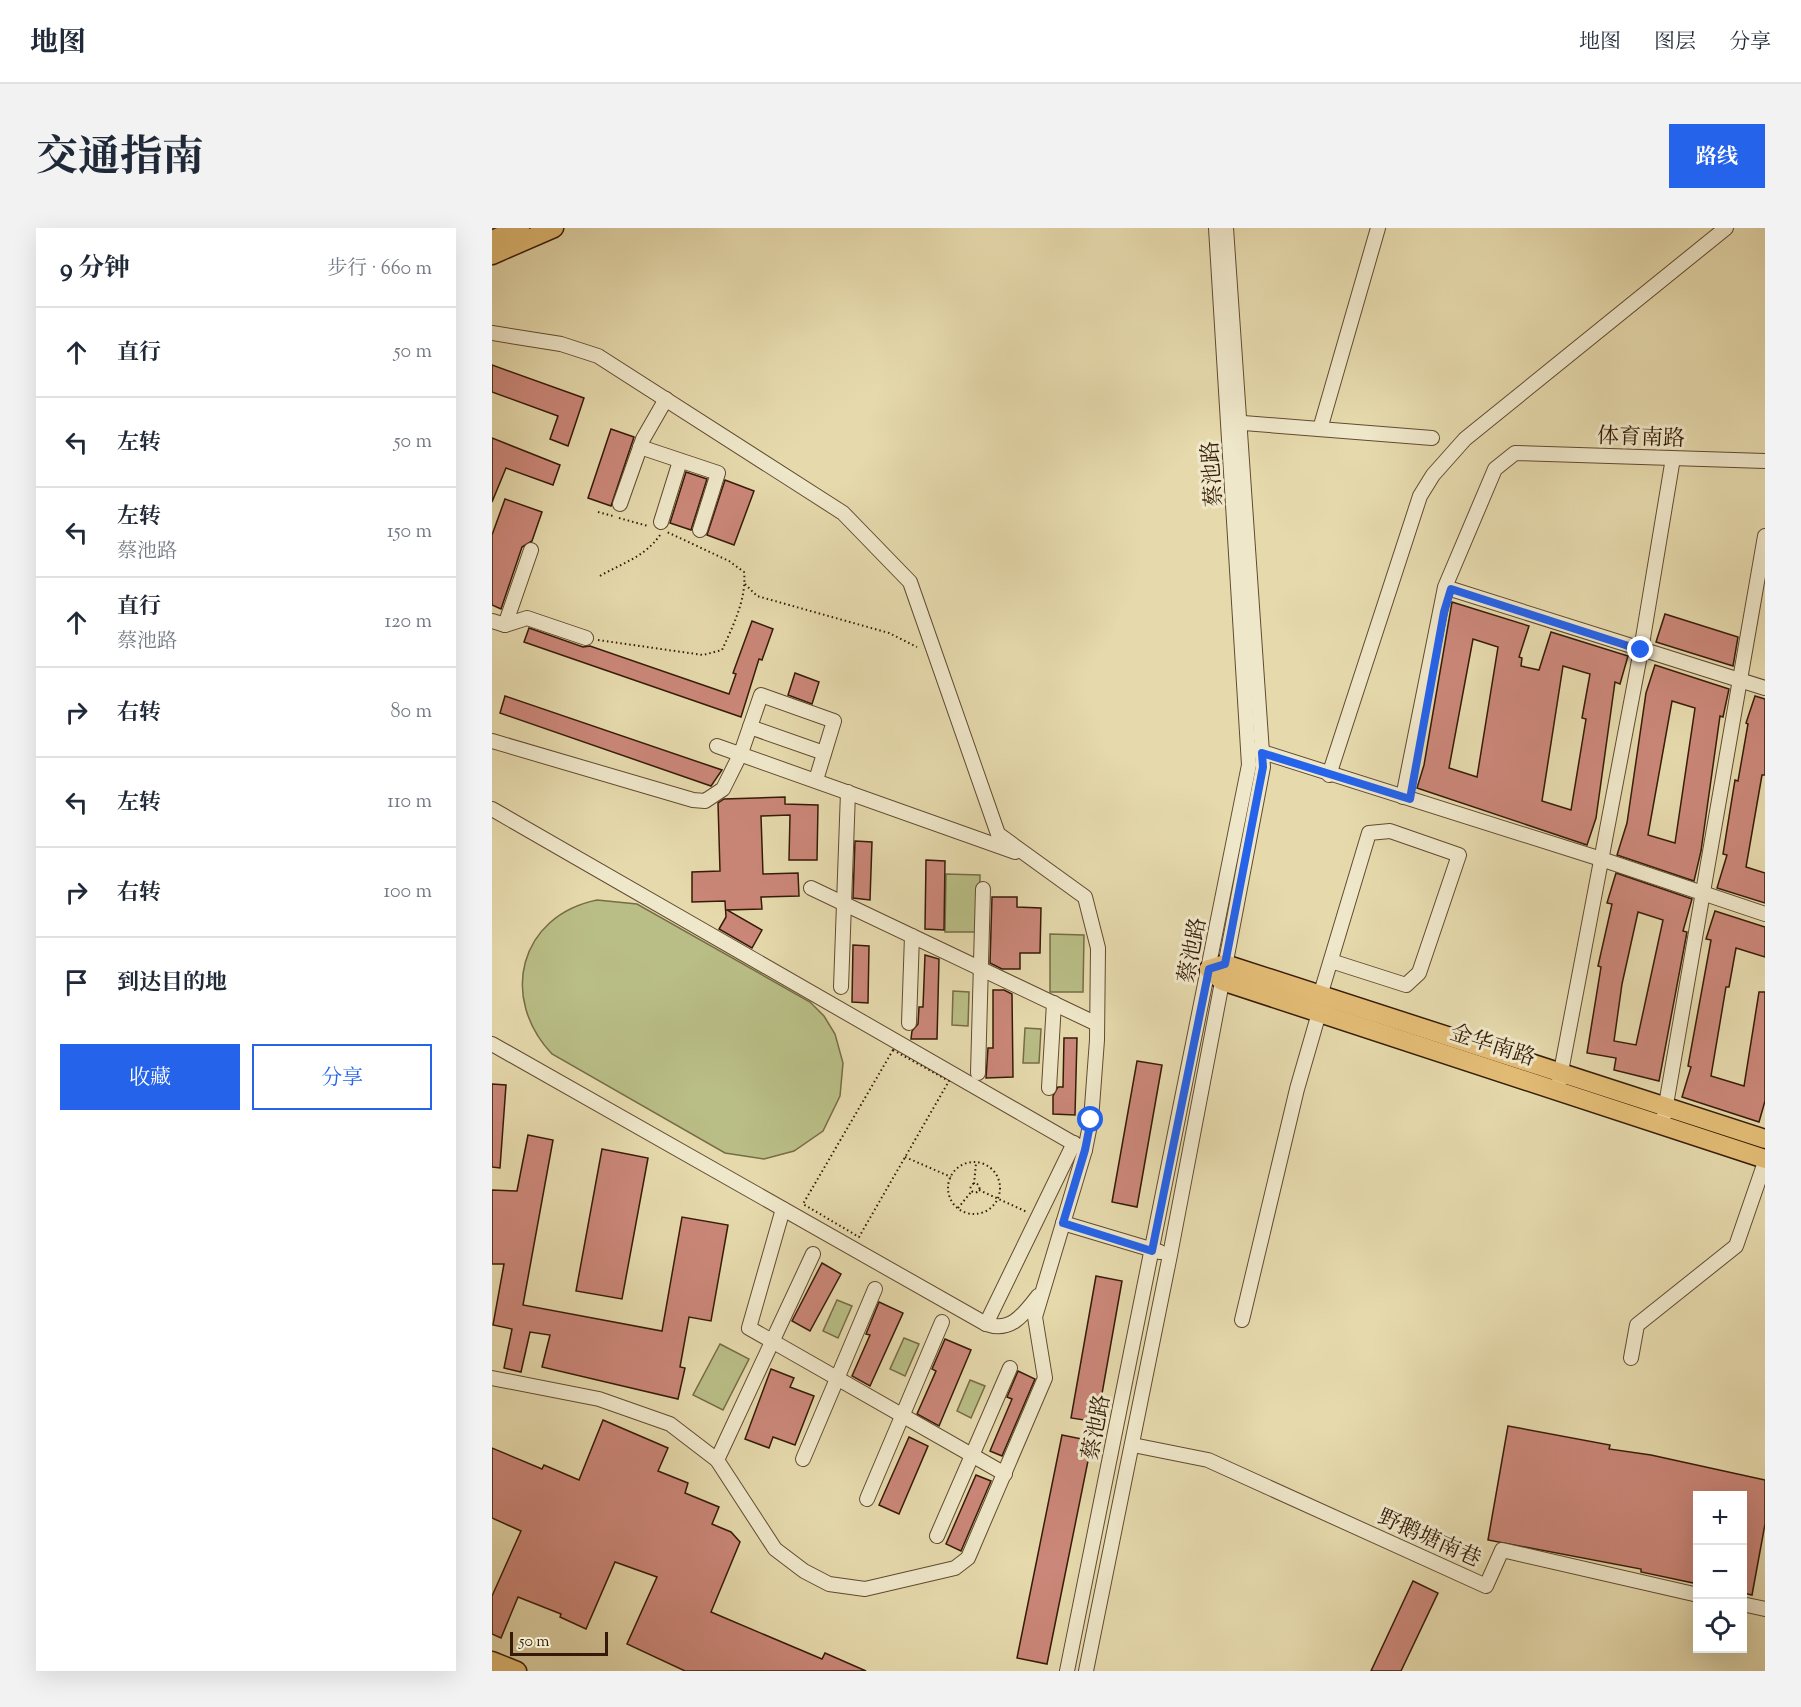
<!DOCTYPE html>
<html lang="zh">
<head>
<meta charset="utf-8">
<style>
	:root { --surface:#fff; --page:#f2f2f3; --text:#1f2937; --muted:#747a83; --line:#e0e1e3; --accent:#2563eb }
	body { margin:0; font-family:"Sorts Mill Goudy","Noto Serif SC",serif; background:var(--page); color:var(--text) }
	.controls { position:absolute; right:18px; bottom:18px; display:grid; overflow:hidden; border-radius:0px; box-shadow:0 6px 24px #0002 }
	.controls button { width:54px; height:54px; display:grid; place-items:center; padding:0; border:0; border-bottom:2px solid var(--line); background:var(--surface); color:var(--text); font:30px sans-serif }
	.scale { position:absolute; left:18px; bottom:15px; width:98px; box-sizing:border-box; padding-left:6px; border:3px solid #351b07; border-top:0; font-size:16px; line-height:21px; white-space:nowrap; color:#351b07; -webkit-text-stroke:4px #efe7ca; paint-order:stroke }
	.stop { position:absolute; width:18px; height:18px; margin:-14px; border:4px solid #2563eb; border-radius:50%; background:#fff }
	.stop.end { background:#2563eb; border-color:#fff; box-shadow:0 2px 6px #0008 }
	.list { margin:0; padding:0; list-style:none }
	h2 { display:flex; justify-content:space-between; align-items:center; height:78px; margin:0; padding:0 24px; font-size:26px }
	h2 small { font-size:20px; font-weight:400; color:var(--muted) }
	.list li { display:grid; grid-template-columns:39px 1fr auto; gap:18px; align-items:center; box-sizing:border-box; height:90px; padding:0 24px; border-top:2px solid var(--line) }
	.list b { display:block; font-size:22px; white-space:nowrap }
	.list p { margin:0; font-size:20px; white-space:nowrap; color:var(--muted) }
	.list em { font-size:20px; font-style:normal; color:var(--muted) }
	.actions { display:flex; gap:12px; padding:18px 24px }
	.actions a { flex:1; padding:14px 0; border:2px solid var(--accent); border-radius:0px; text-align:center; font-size:21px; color:var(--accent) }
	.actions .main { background:var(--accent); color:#fff }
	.icon { flex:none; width:33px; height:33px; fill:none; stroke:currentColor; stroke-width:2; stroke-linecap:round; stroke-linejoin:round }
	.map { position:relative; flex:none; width:1273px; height:1443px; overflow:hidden; border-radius:0px }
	header { display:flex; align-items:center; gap:36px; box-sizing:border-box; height:84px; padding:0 30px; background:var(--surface); border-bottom:2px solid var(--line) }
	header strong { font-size:28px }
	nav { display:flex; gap:33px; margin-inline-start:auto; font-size:21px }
	.intro { display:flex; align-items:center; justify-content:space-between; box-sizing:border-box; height:144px; padding:0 36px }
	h1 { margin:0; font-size:42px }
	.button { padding:15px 27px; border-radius:0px; background:var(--accent); color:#fff; font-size:21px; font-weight:700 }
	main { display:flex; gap:36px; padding:0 36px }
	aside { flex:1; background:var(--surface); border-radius:0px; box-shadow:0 6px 24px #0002 }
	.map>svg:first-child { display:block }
</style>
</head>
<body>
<header>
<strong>地图</strong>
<nav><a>地图</a><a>图层</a><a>分享</a></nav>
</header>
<div class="intro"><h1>交通指南</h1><a class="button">路线</a></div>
<main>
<aside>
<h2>9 分钟<small>步行 · 660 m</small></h2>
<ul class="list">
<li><svg class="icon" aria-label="ahead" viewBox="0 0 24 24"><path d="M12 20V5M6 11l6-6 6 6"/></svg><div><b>直行</b></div><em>50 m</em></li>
<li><svg class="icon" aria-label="left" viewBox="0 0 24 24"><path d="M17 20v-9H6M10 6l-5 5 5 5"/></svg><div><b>左转</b></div><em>50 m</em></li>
<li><svg class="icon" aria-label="left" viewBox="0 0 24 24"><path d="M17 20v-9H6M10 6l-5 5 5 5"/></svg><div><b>左转</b><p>蔡池路</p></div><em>150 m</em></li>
<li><svg class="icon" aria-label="ahead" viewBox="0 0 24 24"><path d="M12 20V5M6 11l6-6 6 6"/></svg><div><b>直行</b><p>蔡池路</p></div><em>120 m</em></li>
<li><svg class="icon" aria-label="right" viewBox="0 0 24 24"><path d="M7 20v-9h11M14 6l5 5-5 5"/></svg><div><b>右转</b></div><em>80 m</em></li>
<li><svg class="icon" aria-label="left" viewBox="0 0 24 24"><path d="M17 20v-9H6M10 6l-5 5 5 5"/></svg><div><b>左转</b></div><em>110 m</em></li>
<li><svg class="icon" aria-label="right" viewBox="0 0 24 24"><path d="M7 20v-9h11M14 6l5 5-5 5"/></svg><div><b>右转</b></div><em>100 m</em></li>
<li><svg class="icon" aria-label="arrive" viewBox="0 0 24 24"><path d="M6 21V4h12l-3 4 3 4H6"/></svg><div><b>到达目的地</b></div></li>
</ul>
<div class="actions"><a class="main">收藏</a><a>分享</a></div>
</aside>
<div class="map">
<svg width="1273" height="1443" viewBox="0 0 1273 1443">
	<rect width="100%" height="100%" fill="#e6daad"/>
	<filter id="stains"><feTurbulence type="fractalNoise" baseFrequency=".00333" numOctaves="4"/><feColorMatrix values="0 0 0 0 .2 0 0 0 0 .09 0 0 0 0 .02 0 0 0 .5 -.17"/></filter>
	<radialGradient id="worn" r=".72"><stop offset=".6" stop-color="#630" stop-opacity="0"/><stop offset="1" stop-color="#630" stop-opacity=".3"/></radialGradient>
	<g fill="#b9be86" stroke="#776c46" stroke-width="1.5">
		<path d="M 454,646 L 488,647 L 487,704 L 453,704 Z"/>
		<path d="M 105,672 L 145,676 L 318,774 L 332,788 L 343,806 L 351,835 L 348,868 L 331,903 L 302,923 L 272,931 L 233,925 L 60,826 C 7,770 27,688 105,672 Z"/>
		<path d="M 558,706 L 592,707 L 591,764 L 558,764 Z"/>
		<path d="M 461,763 L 477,764 L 476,798 L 460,797 Z"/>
		<path d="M 533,800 L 549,801 L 547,835 L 531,835 Z"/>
		<path d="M 345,1072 L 360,1078 L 346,1110 L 331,1103 Z"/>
		<path d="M 412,1110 L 427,1116 L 413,1148 L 398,1141 Z"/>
		<path d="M 228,1116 L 257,1131 L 231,1182 L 201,1167 Z"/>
		<path d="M 478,1152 L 493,1158 L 479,1190 L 465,1183 Z"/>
	</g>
	<g fill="#cb8779" stroke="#351b07" stroke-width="1.5" fill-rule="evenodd">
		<path d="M 0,137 L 92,170 L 76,218 L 58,211 L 66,188 L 0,164 Z"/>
		<path d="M 119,201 L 142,209 L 119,278 L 96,270 Z"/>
		<path d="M 0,210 L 68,237 L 61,257 L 14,240 L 0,274 Z"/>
		<path d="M 194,244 L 215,251 L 199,302 L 178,295 Z"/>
		<path d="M 233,252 L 262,263 L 242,317 L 215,307 Z"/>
		<path d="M 13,271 L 50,284 L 40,313 L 30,319 L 9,381 L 0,377 L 0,307 Z"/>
		<path d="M 960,374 L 1037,398 L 1027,429 L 1030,430 L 1029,438 L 1047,442 L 1059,404 L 1136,428 L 1128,456 L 1123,454 L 1104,590 L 1095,617 L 925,560 L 932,537 ZM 981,411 L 1006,419 L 985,549 L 957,540 ZM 1071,438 L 1098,446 L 1090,490 L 1094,491 L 1079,582 L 1050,573 Z"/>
		<path d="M 1173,386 L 1246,409 L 1241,438 L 1164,414 Z"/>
		<path d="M 260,393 L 281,401 L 270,432 L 267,431 L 249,489 L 32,414 L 37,400 L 91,419 L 98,418 L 237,466 L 244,446 L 241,445 Z"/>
		<path d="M 1163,437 L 1237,461 L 1231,489 L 1228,488 L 1209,623 L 1202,653 L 1125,627 L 1135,595 L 1154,465 ZM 1180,473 L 1203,480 L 1183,615 L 1156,607 Z"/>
		<path d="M 303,445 L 327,454 L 320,476 L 296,467 Z"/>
		<path d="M 13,468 L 230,542 L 219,558 L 8,485 Z"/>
		<path d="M 1263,468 L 1273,471 L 1273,547 L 1270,547 L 1254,639 L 1273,645 L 1273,675 L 1225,660 L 1235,627 L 1231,626 L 1243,552 L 1246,553 L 1256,496 L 1254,495 Z"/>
		<path d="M 293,569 L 293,576 L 326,577 L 325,632 L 297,632 L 298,587 L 269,588 L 271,646 L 306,645 L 307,668 L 269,669 L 270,681 L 235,682 L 270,702 L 260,720 L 227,701 L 234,689 L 233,673 L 200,674 L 200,644 L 228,643 L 226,575 L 232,571 Z"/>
		<path d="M 363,613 L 380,614 L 378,672 L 361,670 Z"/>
		<path d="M 434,632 L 453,633 L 452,702 L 433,701 Z"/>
		<path d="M 1124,645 L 1200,671 L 1191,703 L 1195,704 L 1167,853 L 1122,842 L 1124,830 L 1095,825 L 1109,739 L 1106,738 L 1120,676 L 1115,675 ZM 1146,684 L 1171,692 L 1144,817 L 1122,813 L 1130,756 Z"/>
		<path d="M 500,669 L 525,669 L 525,679 L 549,680 L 548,725 L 528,725 L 528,741 L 510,741 L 498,735 Z"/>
		<path d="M 1223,683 L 1273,699 L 1273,729 L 1244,720 L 1237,759 L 1234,759 L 1219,848 L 1252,858 L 1267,764 L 1273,764 L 1273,873 L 1267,894 L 1190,869 L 1199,839 L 1196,838 L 1219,712 L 1214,711 Z"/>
		<path d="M 361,717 L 377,718 L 376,775 L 360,774 Z"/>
		<path d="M 433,727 L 447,731 L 445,811 L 419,811 L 420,803 L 426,796 L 427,779 L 431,779 Z"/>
		<path d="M 501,762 L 512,762 L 520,766 L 521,849 L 494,850 L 496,820 L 501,820 Z"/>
		<path d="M 572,810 L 585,810 L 583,887 L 561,886 L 561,868 L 566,859 L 571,859 Z"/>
		<path d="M 645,833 L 670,837 L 645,979 L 620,974 Z"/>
		<path d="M 0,856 L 14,857 L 8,940 L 0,939 Z"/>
		<path d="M 36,907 L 61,912 L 31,1077 L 170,1103 L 190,989 L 236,997 L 219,1093 L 197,1089 L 188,1139 L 193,1140 L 186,1171 L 50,1139 L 58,1107 L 38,1104 L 29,1144 L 12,1140 L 20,1101 L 1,1097 L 12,1036 L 0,1036 L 0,962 L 25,963 Z"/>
		<path d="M 110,921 L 156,930 L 130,1071 L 84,1063 Z"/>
		<path d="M 330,1035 L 349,1046 L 318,1103 L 300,1093 Z"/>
		<path d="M 604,1048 L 630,1053 L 605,1194 L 579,1190 Z"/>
		<path d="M 387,1074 L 411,1085 L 378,1158 L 360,1148 L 378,1107 L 374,1106 Z"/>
		<path d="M 453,1111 L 479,1122 L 447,1198 L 425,1186 L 444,1143 L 440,1141 Z"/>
		<path d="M 279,1141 L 302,1150 L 298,1159 L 322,1168 L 303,1217 L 281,1209 L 277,1220 L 253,1211 Z"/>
		<path d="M 526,1143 L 543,1151 L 510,1228 L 498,1223 L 520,1171 L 515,1169 Z"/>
		<path d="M 111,1192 L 176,1220 L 166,1243 L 196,1255 L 193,1265 L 227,1279 L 220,1296 L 239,1304 L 248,1314 L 219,1384 L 330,1431 L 333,1425 L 374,1443 L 193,1443 L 135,1416 L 165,1349 L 123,1334 L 94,1401 L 68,1389 L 69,1386 L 26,1369 L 9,1410 L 0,1406 L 0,1368 L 29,1303 L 0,1290 L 0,1220 L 50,1241 L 52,1237 L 87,1252 Z"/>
		<path d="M 1016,1198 L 1118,1217 L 1117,1221 L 1159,1227 L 1273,1252 L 1273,1296 L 1260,1367 L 1251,1365 L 1251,1268 L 1206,1268 L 1206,1356 L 1149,1344 L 1149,1341 L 996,1312 Z"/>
		<path d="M 570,1207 L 600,1213 L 555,1436 L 525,1430 Z"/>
		<path d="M 417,1209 L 436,1218 L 407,1286 L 387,1277 Z"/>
		<path d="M 484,1247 L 499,1253 L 469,1323 L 454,1316 Z"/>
		<path d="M 921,1353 L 946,1365 L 909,1443 L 879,1443 Z"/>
	</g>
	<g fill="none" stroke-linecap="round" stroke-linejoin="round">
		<defs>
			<g id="minor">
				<path d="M 0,105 L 69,116 L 106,128 L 351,285 L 418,354 L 506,606 L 593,669 L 606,720 L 605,812 L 599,892 L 593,922 L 543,1089 L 553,1150 L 476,1330 L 463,1340 L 373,1361 L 337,1356 L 312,1343 L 283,1321 L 225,1232 L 178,1196 L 107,1171 L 0,1150"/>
				<path d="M 739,194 L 940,210"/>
				<path d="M 828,201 L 886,0"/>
				<path d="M 148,219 L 226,245 L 208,302"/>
				<path d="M 128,276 L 151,211 L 174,171"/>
				<path d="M 169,294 L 188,233"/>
				<path d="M 959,361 L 1273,460"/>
				<path d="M 0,393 L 13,397 L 35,390 L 94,410"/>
				<path d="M 13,397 L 39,322"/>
				<path d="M 258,499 L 332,525"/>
				<path d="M 0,513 L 201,572 L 213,573 L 231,561 L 249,525 L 269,467 L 342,493 L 324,552"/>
				<path d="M 225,518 L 523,624"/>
				<path d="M 764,522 L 1109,631 L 1273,686"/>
				<path d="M 837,547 L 928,268 L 941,247 L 973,211 L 1234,0"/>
				<path d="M 911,569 L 953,359 L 1003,241 L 1023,225 L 1273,233"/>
				<path d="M 0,581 L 593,922"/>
				<path d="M 319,660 L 605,796"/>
				<path d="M 349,759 L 356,564"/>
				<path d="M 828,768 L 877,605 L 898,603 L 967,627 L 927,745 L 914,757 L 839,733"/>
				<path d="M 417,795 L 420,708"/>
				<path d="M 0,816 L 494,1096 C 519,1105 532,1086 546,1068"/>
				<path d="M 486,845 L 491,661"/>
				<path d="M 1067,854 L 1149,422 L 1180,236"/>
				<path d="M 557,860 L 562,775"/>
				<path d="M 1172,888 L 1273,308"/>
				<path d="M 291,981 L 257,1100 L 513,1246"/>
				<path d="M 571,995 L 668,1024"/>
				<path d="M 750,1092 L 805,861 L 827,785"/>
				<path d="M 494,1096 L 582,915"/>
				<path d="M 1139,1130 L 1145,1097 L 1244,1018 L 1273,934"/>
				<path d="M 641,1217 L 716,1232 L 994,1358 L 1010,1322 L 1206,1367"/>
				<path d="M 311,1231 L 383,1061"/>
				<path d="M 225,1232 L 321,1026"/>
				<path d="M 375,1271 L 450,1094"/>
				<path d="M 445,1308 L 518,1140"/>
				<path d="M 1250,1376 L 1273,1381"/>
				<path d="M 575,1443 L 757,537 L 724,0"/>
				<path d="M 594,1443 L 678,1027 L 771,539 L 734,0"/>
			</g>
			<g id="major">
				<path d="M 0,12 L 28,0"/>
				<path d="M 0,27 L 62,0"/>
				<path d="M 717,741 L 730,753 L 1273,931"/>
				<path d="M 717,741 L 733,736 L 1273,911"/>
				<path d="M 0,1433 L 25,1443"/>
			</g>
		</defs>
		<use href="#minor" stroke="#614b30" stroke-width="16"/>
		<use href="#major" stroke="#351b07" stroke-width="21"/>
		<g stroke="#351b07" stroke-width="2" stroke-dasharray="1.5 3" stroke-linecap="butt">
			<path d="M 106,284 L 121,288"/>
			<path d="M 127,290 L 156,298"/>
			<path d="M 108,348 C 130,335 153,329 168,307"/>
			<path d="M 253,356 L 265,368 L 397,405 L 425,419"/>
			<path d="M 106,412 L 211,427 L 230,422 C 241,398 255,370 252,344 L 237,333 L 175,304"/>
			<path d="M 401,822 L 457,853 L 367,1009 L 311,976 Z"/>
			<path d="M 413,929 L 459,949"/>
			<circle cx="482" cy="960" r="26"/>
			<circle cx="483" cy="960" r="4.5"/>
			<path d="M 482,956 L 484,935"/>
			<path d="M 487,962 L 535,984"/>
			<path d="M 466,980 L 479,964"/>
		</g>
		<use href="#minor" stroke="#efe7ca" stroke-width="14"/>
		<use href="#major" stroke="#e3bd76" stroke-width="18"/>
	</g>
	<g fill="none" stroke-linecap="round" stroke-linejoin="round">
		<path stroke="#2563eb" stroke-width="8" d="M 599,892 L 593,922 L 571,995 L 660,1023 L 717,741 L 733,736 L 771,539 L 770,525 L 918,571 L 952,384 L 959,361 L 1149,422"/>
	</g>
	<g text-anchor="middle" stroke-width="6" stroke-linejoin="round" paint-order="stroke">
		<g font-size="22" fill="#351b07" stroke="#efe7ca">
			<text transform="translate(1149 208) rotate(2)" y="8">体育南路</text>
			<text transform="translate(719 246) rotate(-94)" y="8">蔡池路</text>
			<text transform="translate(699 722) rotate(-79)" y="8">蔡池路</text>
			<text transform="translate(1001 816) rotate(18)" y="8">金华南路</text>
			<text transform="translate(603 1199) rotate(-79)" y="8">蔡池路</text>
			<text transform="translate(938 1309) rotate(24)" y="8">野鹅塘南巷</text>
		</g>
	</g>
	<rect width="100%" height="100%" filter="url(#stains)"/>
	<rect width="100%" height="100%" fill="url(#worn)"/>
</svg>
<div class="controls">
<button>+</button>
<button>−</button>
<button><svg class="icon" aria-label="locate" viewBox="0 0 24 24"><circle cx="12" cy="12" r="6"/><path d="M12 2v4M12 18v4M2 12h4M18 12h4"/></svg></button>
</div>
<div class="scale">50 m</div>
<div class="stop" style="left:599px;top:892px"></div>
<div class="stop end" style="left:1149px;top:422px"></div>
</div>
</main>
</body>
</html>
